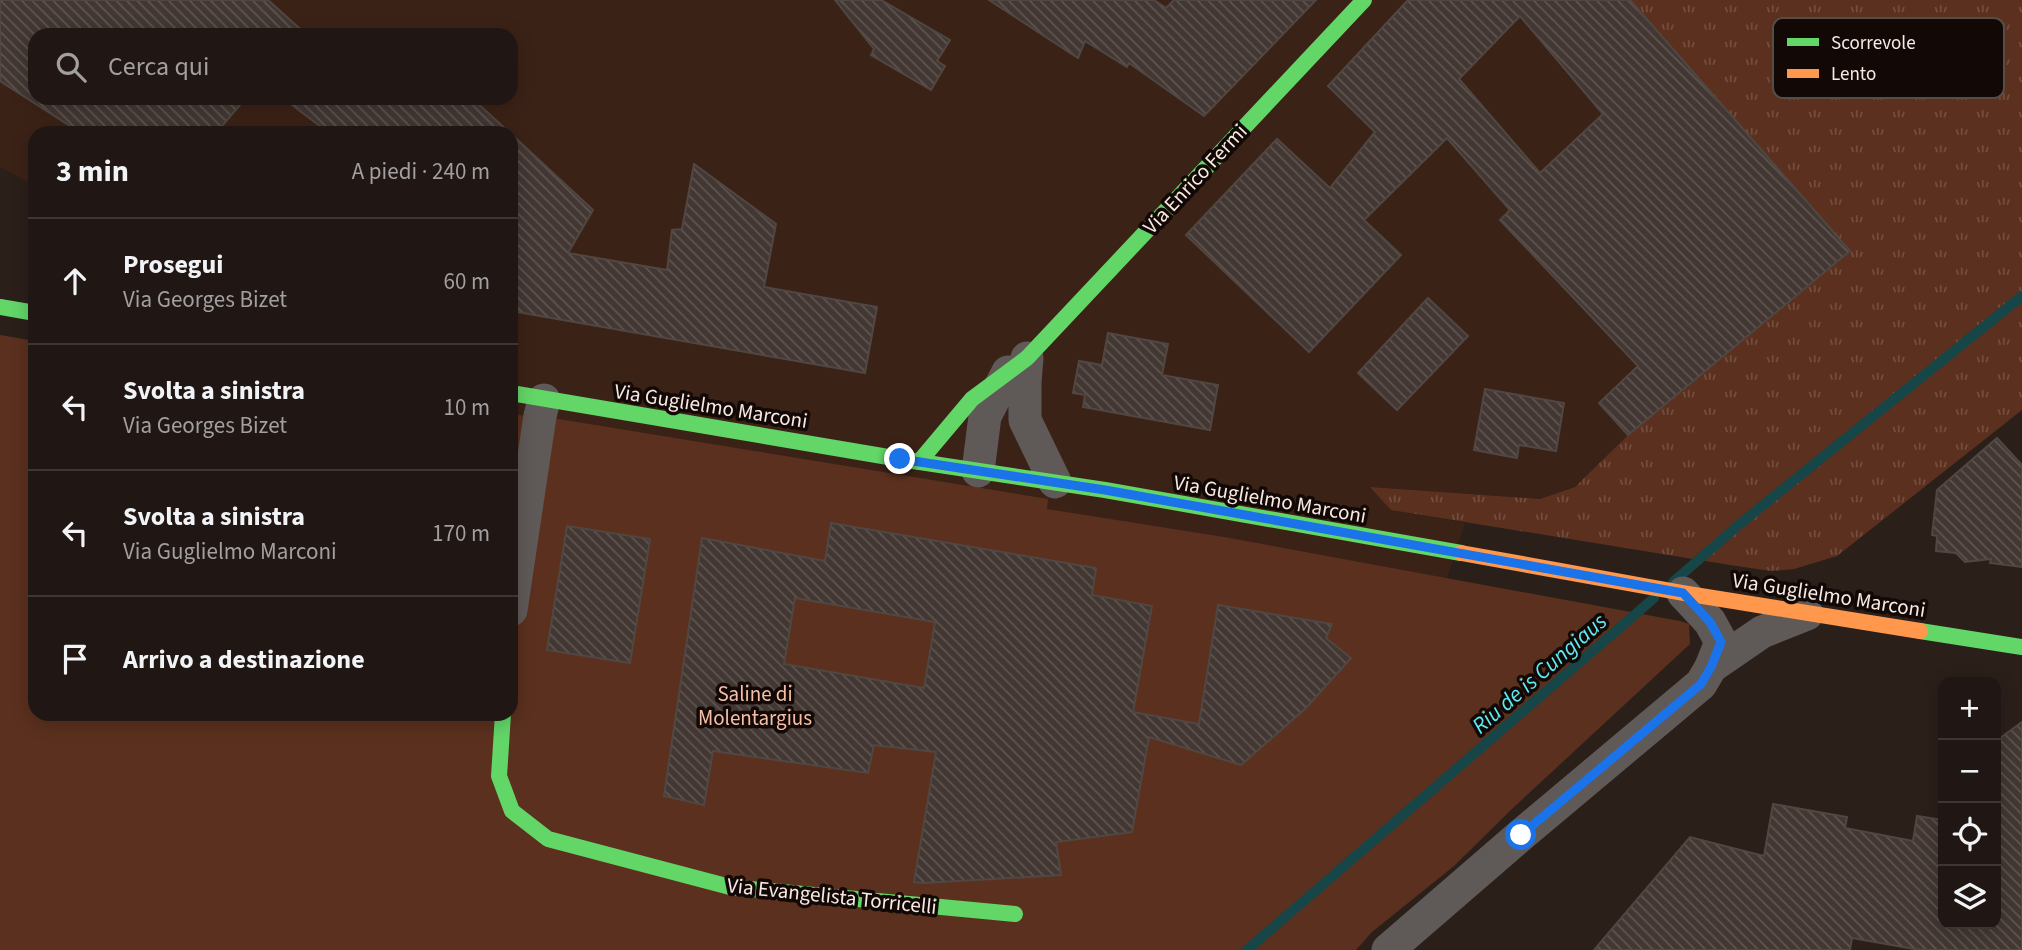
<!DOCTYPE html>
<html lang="it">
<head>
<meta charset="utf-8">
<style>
	:root { --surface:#201714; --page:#2d2422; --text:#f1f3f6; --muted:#a29fa0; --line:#3d3634 }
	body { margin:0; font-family:"Source Sans 3",sans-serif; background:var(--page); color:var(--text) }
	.controls { position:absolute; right:21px; bottom:21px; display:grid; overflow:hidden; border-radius:14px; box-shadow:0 4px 18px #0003 }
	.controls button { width:63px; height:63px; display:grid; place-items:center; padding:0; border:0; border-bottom:2px solid var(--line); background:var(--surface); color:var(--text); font:35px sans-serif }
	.stop { position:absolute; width:21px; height:21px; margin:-16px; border:5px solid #1a73e8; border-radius:50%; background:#fff }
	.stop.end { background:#1a73e8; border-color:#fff; box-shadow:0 2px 7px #0008 }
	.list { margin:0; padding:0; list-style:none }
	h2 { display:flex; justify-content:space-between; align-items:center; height:91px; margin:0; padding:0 28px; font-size:30px }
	h2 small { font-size:23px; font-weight:400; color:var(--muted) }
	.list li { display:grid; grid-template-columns:46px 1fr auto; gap:21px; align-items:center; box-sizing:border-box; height:126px; padding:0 28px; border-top:2px solid var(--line) }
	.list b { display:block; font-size:26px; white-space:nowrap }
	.list p { margin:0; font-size:23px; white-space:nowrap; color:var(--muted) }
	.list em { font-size:23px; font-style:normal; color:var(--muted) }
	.icon { flex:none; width:38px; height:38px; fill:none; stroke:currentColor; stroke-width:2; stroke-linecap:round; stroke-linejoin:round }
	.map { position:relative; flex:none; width:2022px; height:950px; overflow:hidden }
	.search { position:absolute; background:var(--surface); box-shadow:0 4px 18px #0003; left:28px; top:28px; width:490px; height:77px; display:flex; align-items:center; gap:18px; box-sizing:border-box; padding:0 24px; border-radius:21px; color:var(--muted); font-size:26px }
	.panel { position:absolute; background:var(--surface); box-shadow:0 4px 18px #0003; left:28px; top:126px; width:490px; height:595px; border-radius:21px }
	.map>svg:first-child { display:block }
</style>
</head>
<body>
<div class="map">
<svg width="2022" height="950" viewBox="0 0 2022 950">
	<defs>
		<pattern id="grass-tufts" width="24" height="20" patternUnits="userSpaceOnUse" patternTransform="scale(1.75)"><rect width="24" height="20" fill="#5b301e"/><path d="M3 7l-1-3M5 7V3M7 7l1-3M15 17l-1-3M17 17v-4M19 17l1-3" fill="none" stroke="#734e3f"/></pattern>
		<pattern id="building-back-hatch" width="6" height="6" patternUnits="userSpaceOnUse" patternTransform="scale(1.75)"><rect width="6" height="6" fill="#423733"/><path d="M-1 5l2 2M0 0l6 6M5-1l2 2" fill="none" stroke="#5e5450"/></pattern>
	</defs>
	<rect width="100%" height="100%" fill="#2b1f1a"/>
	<path fill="#3b2217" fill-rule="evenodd" d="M 0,0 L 1630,0 L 1850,251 L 1628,435 L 1575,487 L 1540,499 L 1371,487 L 1391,510 L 1465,523 L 1447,578 L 1362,670 L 511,714 L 511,133 L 35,133 L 35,186 L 0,167 ZM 35,35 L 511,35 L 511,98 L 35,98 Z"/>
	<path fill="url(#grass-tufts)" d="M 1630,0 L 2022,0 L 2022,410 L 1837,556 L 1794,569 L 1771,571 L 1730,565 L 1391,510 L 1370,487 L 1540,499 L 1575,487 L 1628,435 L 1850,252 Z"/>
	<path fill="#5b301e" d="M 0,335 L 35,341 L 35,714 L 511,714 L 511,415 L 540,416 L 1048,499 L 1047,509 L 1224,537 L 1680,621 L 1689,624 L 1690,644 L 1513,808 L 1454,866 L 1372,932 L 1356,950 L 0,950 Z"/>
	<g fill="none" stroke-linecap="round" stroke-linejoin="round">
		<g stroke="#174648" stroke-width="10">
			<path d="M 1673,582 L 1741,523 L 2022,296"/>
			<path d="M 1247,950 L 1654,598"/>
		</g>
	</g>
	<g fill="url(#building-back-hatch)" stroke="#514742" stroke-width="2" fill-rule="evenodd">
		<path d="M 0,0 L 268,0 L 307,35 L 35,35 L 35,98 L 246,98 L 216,133 L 81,133 L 0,81 Z"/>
		<path d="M 835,0 L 881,0 L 950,40 L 937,61 L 945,66 L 931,90 L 871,55 L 874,49 Z"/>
		<path d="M 989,0 L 1154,0 L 1166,8 L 1174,0 L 1316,0 L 1204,116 L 1129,63 L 1127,67 L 1085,41 L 1078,58 Z"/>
		<path d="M 1408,0 L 1630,0 L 1850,251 L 1628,435 L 1599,403 L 1638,366 L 1500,220 L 1510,210 L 1447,138 L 1364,220 L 1401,255 L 1309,352 L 1186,235 L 1277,139 L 1330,188 L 1375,132 L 1328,86 ZM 1520,16 L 1603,114 L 1540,173 L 1459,79 Z"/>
		<path d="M 283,98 L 472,98 L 510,133 L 329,133 Z"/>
		<path d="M 511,134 L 593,210 L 568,253 L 667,270 L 672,230 L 682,229 L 694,164 L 776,224 L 764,287 L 877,307 L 865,373 L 511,311 Z"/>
		<path d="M 1428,298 L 1468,336 L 1397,410 L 1358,373 Z"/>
		<path d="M 1108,333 L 1168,344 L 1162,375 L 1218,385 L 1210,430 L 1083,407 L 1085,395 L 1073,393 L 1079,361 L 1102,365 Z"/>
		<path d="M 1485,389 L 1564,403 L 1556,451 L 1519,445 L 1517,458 L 1474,450 Z"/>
		<path d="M 1997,438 L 2022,465 L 2022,567 L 1990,563 L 1991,559 L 1965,562 L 1956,553 L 1936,551 L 1937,536 L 1932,535 L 1937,490 Z"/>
		<path d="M 831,523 L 1096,568 L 1092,595 L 1152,606 L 1133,712 L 1199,724 L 1218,605 L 1332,624 L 1326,638 L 1351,658 L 1306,708 L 1241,765 L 1149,737 L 1132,832 L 1056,842 L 1061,875 L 924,883 L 914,882 L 936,752 L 874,745 L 868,773 L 713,751 L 704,805 L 664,796 L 702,538 L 825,561 ZM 795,598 L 935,622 L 924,688 L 784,664 Z"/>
		<path d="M 567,526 L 650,539 L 630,663 L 547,650 Z"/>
		<path d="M 2022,722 L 2022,950 L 1920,950 L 1852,938 L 1850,950 L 1594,950 L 1690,837 L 1764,856 L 1773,804 L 1847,817 L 1845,828 L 1913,841 L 1917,816 L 1943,820 L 1943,924 L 1996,924 L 1996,741 Z"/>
	</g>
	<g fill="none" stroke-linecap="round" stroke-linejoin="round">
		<g stroke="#5f5a58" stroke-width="33">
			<path d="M 1027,358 L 1025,382 L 1025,420 L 1055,482"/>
			<path d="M 978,471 L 985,416 L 1008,372"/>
			<path d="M 511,610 L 540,416 L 544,400"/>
			<path d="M 1711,667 L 1762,632 L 1807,614"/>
			<path d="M 1388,950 L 1521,835 L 1701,684 L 1711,667 L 1721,642 L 1710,622 L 1683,593"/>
		</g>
		<g stroke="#63d668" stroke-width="16">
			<path d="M 0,307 L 35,313"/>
			<path d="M 511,393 L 900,459 L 1105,490 L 1461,553"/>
			<path d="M 919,462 L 972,399 L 1027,358 L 1364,0"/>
			<path d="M 1920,631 L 2022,647"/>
			<path d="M 503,714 L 499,776 L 512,811 L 548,839 L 730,887 L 1015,914"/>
		</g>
		<path stroke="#ff974d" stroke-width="16" d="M 1461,553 L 1683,593 L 1920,631"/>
	</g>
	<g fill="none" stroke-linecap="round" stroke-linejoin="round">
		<path stroke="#1a73e8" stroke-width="9" d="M 900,459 L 1105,490 L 1683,593 L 1710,622 L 1721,642 L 1711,667 L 1701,684 L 1521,835"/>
	</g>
	<g text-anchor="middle" stroke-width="7" stroke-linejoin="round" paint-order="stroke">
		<g font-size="21" fill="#f8e9e3" stroke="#120906">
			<text transform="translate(1195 179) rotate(-47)" y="7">Via Enrico Fermi</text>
			<text transform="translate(711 406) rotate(9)" y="7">Via Guglielmo Marconi</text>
			<text transform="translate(1270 499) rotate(10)" y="7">Via Guglielmo Marconi</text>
			<text transform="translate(1829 595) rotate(9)" y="7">Via Guglielmo Marconi</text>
			<text transform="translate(832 896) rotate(6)" y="7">Via Evangelista Torricelli</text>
		</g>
		<g font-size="21" fill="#f6bea7" stroke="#120906">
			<text x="755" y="701">Saline di<tspan x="755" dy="24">Molentargius</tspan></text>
		</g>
		<g font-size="23" font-style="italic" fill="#5eebf3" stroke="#120906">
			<text transform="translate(1539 673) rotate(-41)" y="8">Riu de is Cungiaus</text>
		</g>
	</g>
	<rect x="1773" y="18" width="231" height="80" rx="10" fill="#120906" stroke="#574c48" stroke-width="2"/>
	<rect x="1787" y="38" width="32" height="8" fill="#63d668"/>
	<rect x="1787" y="69" width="32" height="9" fill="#ff974d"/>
	<g font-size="19" fill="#f8e9e3">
		<text x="1831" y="49">Scorrevole</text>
		<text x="1831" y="80">Lento</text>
	</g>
</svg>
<div class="controls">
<button>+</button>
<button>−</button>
<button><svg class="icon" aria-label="locate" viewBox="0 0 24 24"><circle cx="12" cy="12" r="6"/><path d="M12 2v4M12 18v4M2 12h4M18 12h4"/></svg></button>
<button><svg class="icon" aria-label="layers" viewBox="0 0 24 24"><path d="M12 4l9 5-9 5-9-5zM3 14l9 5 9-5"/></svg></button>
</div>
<div class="stop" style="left:1521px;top:835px"></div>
<div class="stop end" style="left:900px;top:459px"></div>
<div class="search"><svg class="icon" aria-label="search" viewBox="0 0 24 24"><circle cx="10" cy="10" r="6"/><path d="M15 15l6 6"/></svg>Cerca qui</div>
<section class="panel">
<h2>3 min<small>A piedi · 240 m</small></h2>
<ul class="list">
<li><svg class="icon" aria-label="ahead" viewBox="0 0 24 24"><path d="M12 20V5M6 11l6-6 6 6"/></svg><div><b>Prosegui</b><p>Via Georges Bizet</p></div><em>60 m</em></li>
<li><svg class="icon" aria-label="left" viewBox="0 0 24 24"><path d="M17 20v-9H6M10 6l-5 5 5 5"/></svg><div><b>Svolta a sinistra</b><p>Via Georges Bizet</p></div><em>10 m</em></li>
<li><svg class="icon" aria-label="left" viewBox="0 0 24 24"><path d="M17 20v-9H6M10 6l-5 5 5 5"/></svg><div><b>Svolta a sinistra</b><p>Via Guglielmo Marconi</p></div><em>170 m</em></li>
<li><svg class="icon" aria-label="arrive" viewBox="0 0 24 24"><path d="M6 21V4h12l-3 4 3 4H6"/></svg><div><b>Arrivo a destinazione</b></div></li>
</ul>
</section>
</div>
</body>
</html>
